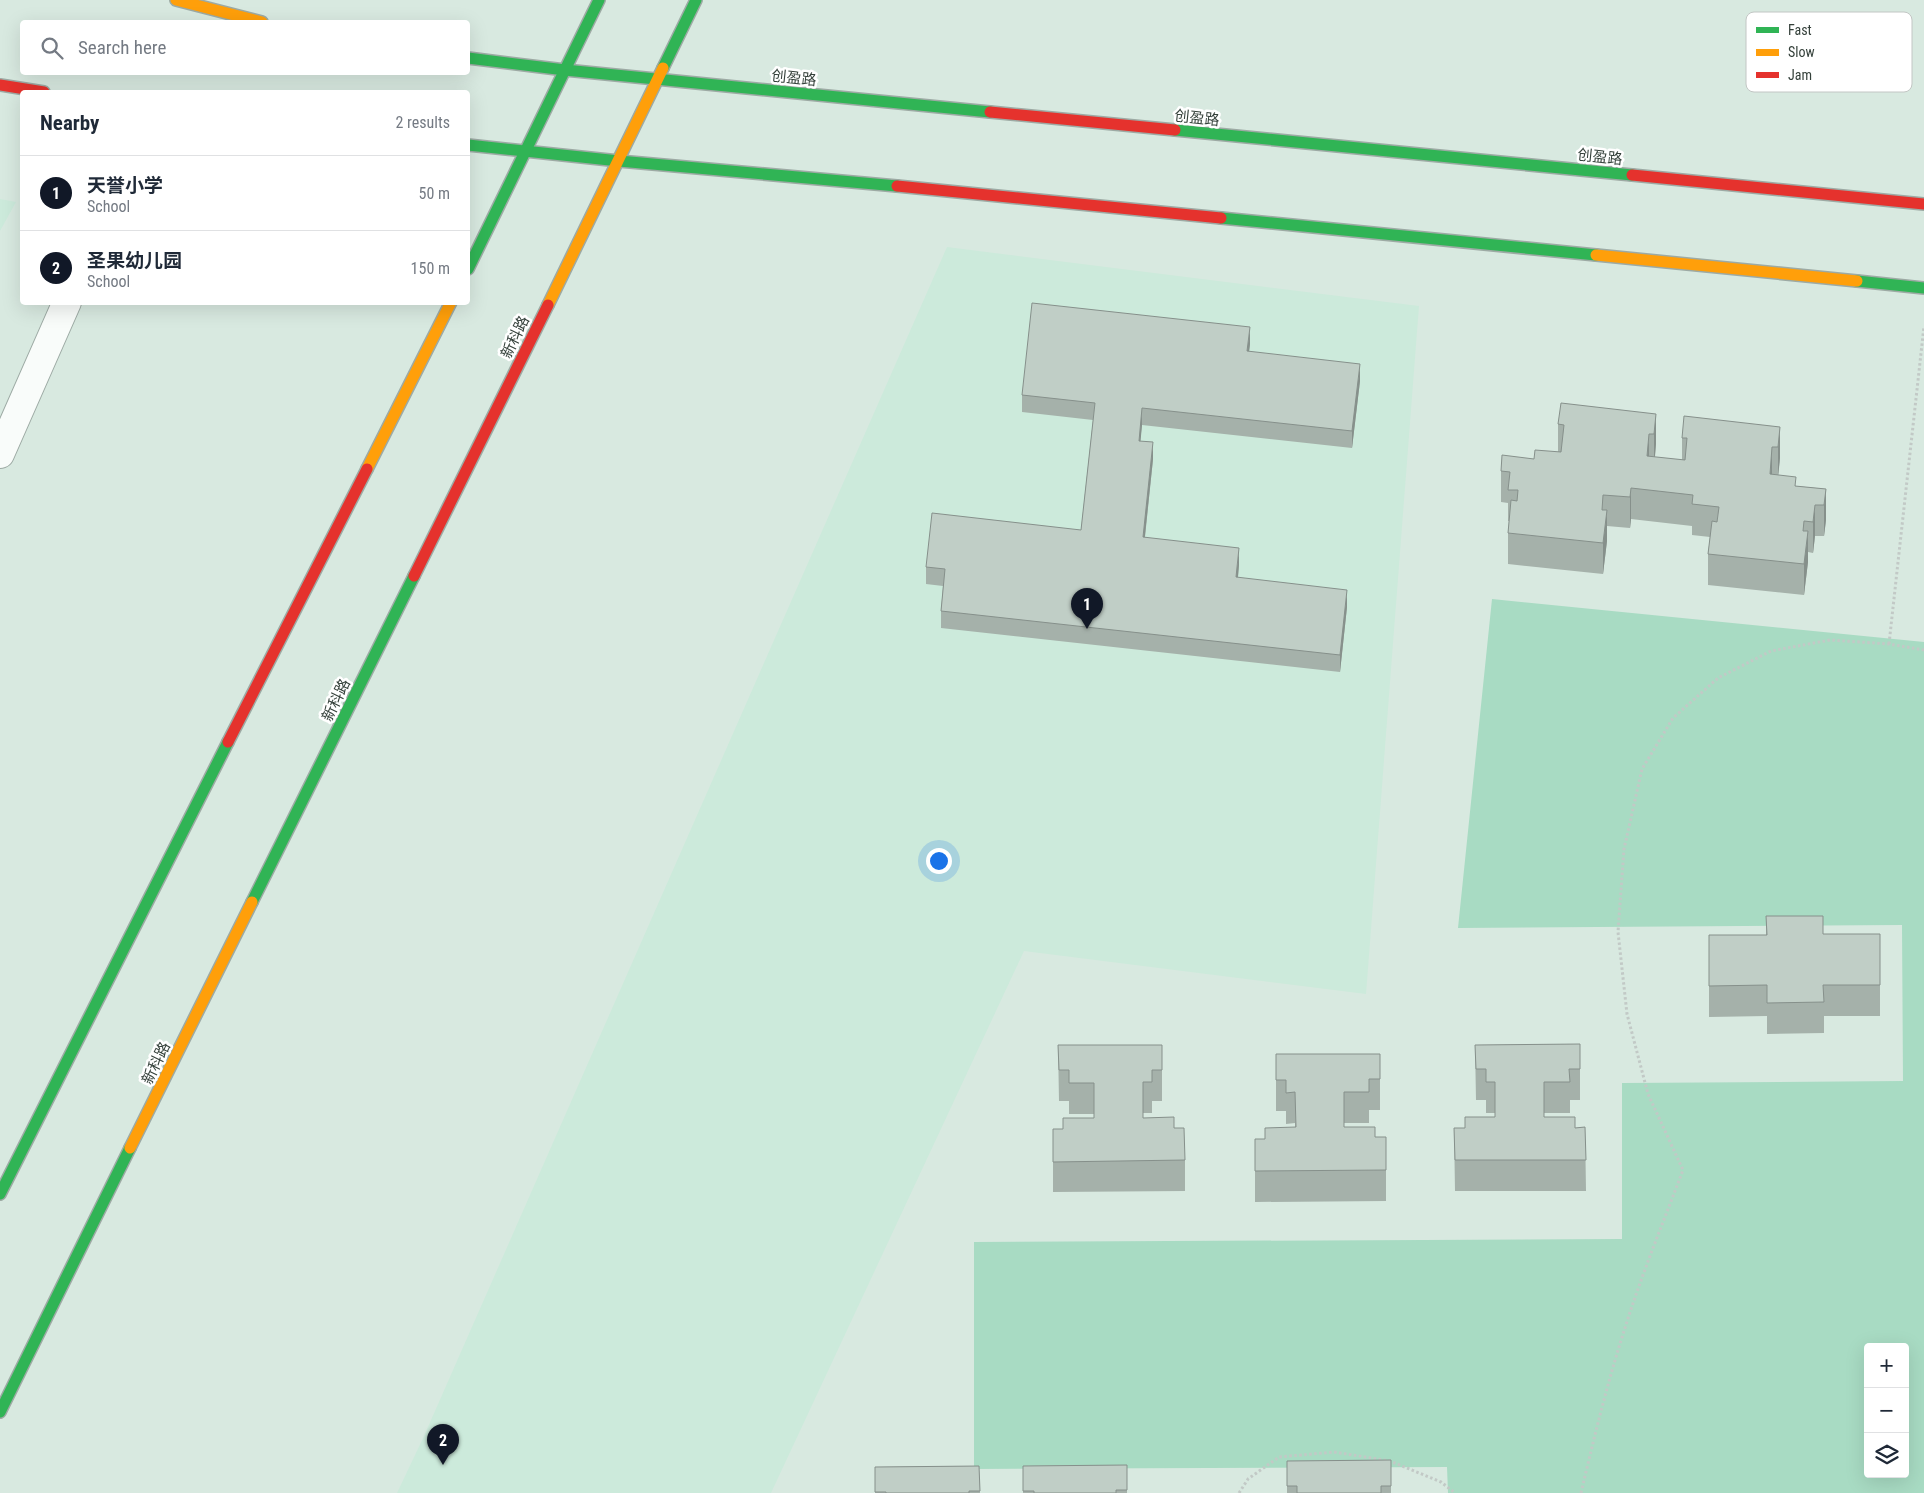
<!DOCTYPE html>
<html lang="en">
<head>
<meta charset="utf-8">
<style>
	:root { --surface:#fff; --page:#f6f6f7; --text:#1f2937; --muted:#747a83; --line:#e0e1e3; --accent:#111827 }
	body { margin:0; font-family:"Roboto Condensed","Noto Sans SC",sans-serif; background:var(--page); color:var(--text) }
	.controls { position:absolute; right:15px; bottom:15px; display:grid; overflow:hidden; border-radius:5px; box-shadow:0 5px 20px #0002 }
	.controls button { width:45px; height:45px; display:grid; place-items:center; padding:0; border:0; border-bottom:1px solid var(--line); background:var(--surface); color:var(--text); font:25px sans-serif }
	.you { position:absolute; left:938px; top:860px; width:18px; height:18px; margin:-12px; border:4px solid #fff; border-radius:50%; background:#1a73e8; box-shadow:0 0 0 8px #1a73e833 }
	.badge { display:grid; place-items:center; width:32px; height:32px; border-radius:50%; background:var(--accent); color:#fff; font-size:16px; font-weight:700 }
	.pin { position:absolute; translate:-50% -41px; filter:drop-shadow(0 1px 2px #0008) }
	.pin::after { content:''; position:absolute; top:26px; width:18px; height:15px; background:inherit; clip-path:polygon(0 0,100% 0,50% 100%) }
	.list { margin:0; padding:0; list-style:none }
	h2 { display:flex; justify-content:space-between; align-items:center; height:65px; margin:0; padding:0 20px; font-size:21px }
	h2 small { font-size:16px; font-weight:400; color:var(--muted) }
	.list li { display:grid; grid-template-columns:32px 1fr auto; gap:15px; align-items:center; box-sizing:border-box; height:75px; padding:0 20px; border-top:1px solid var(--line) }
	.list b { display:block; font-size:19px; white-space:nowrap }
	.list p { margin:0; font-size:16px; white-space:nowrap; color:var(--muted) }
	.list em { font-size:16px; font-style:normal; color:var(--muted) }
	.icon { flex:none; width:28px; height:28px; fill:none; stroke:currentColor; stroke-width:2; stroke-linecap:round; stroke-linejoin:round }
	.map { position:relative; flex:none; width:1924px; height:1493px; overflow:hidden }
	.search { position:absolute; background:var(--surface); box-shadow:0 5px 20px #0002; left:20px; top:20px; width:450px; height:55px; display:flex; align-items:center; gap:12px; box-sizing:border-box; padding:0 18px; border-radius:5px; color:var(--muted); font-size:19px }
	.panel { position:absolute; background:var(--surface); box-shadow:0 5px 20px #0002; left:20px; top:90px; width:450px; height:215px; border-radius:5px }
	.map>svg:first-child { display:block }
</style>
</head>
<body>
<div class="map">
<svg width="1924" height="1493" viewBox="0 0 1924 1493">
	<rect width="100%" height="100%" fill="#d8e9e0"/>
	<g fill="#cceadb">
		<path d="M 0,199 L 16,202 L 0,231 Z"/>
		<path d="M 947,247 L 1419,306 L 1366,994 L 1024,951 L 771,1493 L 397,1493 L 424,1436 Z"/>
	</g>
	<path fill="#a8dbc3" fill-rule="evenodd" d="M 1492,599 L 1924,642 L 1924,1493 L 1448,1493 L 1447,1467 L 974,1469 L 974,1242 L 1622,1239 L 1622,1083 L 1903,1081 L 1902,925 L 1458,928 ZM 1868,1347 L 1905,1347 L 1905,1474 L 1868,1474 Z"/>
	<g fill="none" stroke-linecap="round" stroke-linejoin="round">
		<defs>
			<path id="street" d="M 0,454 L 67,302"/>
			<g id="fast">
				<path d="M 468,58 L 565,70 L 990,112"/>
				<path d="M 663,68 L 696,0"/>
				<path d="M 1175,130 L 1632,175"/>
				<path d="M 468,145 L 619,161 L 897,186"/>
				<path d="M 1221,218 L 1596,255"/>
				<path d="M 468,269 L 599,0"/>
				<path d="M 1857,281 L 1924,288"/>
				<path d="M 252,902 L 414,576"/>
				<path d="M 0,1194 L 228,742"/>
				<path d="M 0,1412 L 130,1148"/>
			</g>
			<g id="slow">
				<path d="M 176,0 L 262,22"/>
				<path d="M 1596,255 L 1857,281"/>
				<path d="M 548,305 L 663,68"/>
				<path d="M 367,469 L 451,302"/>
				<path d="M 130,1148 L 252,902"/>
			</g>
			<g id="jam">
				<path d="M 0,85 L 44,92"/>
				<path d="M 990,112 L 1175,130"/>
				<path d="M 1632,175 L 1924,204"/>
				<path d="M 897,186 L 1221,218"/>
				<path d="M 414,576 L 548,305"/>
				<path d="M 228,742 L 367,469"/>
			</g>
		</defs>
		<use href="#street" stroke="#9daaa4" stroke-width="30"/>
		<use href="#fast" stroke="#9daaa4" stroke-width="14"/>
		<use href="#slow" stroke="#9daaa4" stroke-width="14"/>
		<use href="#jam" stroke="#9daaa4" stroke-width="14"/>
		<g stroke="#c2c9c6" stroke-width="3" stroke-dasharray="2.5 2.5" stroke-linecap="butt">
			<path d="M 1889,644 L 1924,326"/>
			<path d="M 1239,1493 L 1248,1479 L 1279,1457 L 1334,1452 L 1390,1461 L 1441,1482 L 1455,1493"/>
			<path d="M 1581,1493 C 1594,1438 1607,1384 1624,1331 C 1641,1276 1663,1223 1683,1170 L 1648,1094 L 1627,1014 L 1618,932 L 1624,849 L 1642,769 L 1673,718 L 1718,678 L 1771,651 L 1830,640 L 1889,644 L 1924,650"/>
		</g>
		<use href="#street" stroke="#f9fcfa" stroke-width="28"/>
		<use href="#fast" stroke="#30b455" stroke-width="11"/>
		<use href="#slow" stroke="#ff9f0a" stroke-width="11"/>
		<use href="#jam" stroke="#e5322d" stroke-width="11"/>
	</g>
	<g fill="#a5b1aa">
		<path d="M 1250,344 L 1249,351 L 1360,381 L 1352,448 L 1142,425 L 1140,441 L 1153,459 L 1145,537 L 1239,565 L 1238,578 L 1347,607 L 1340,672 L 941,628 L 941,611 L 943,586 L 926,584 L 926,567 L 1081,530 L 1093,420 L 1022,412 L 1022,395 Z"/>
		<path d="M 1656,414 L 1656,444 L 1655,457 L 1682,460 L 1682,438 L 1780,427 L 1780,458 L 1778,475 L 1796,486 L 1826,489 L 1826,520 L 1824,536 L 1815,536 L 1813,553 L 1808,552 L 1808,562 L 1804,595 L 1708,585 L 1708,554 L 1710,537 L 1692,535 L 1692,526 L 1631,519 L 1630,528 L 1607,526 L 1607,541 L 1603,574 L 1508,564 L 1508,533 L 1509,521 L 1508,521 L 1508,503 L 1501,502 L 1501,471 L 1534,459 L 1558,452 L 1558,424 Z"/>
		<path d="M 1766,916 L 1823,934 L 1880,985 L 1880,1016 L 1824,1016 L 1824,1033 L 1767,1034 L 1767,1016 L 1709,1017 L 1709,935 L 1766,935 Z"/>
		<path d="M 1580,1044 L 1580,1100 L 1570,1100 L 1570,1113 L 1544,1113 L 1544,1117 L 1575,1128 L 1585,1127 L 1586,1191 L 1455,1191 L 1454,1128 L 1465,1128 L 1495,1117 L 1495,1113 L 1486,1113 L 1486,1100 L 1476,1100 L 1475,1045 Z"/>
		<path d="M 1058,1045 L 1162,1070 L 1162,1101 L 1152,1101 L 1152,1113 L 1143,1113 L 1143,1118 L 1174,1128 L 1185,1160 L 1185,1191 L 1053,1192 L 1053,1129 L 1063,1129 L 1094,1118 L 1094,1114 L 1069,1114 L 1069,1101 L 1059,1101 Z"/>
		<path d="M 1276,1054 L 1380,1054 L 1380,1110 L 1369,1110 L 1369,1123 L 1344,1123 L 1344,1127 L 1375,1137 L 1386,1137 L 1386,1201 L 1255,1202 L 1255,1139 L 1265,1139 L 1295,1127 L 1295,1123 L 1286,1124 L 1286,1111 L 1276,1111 Z"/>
		<path d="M 1391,1460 L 1391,1493 L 1287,1493 L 1287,1461 Z"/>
		<path d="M 1127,1465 L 1127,1493 L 1023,1493 L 1023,1466 Z"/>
		<path d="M 979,1466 L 980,1493 L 875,1493 L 875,1467 Z"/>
	</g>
	<g fill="#86908b">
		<path d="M 1250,327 L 1250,344 L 1247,368 L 1247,351 Z"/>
		<path d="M 1360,364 L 1360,381 L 1352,448 L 1352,431 Z"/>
		<path d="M 1142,408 L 1142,425 L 1139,458 L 1139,441 Z"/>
		<path d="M 1656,414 L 1656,444 L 1654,465 L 1654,434 Z"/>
		<path d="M 1780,427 L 1780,458 L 1778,478 L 1778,447 Z"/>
		<path d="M 1649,434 L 1649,465 L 1647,456 Z"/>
		<path d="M 1153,442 L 1153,459 L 1143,554 L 1143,537 Z"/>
		<path d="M 1772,447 L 1772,478 L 1770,474 Z"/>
		<path d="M 1631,488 L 1631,519 L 1630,528 L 1630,497 Z"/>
		<path d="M 1826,489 L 1826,520 L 1824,536 L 1824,505 Z"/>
		<path d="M 1815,505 L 1815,536 L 1813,553 L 1813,522 Z"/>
		<path d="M 1607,510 L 1607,541 L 1603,574 L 1603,543 Z"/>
		<path d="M 1808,531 L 1808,562 L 1804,595 L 1804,564 Z"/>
		<path d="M 1239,548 L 1239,565 L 1236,595 L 1236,577 Z"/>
		<path d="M 1347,590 L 1347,607 L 1340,672 L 1340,655 Z"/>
	</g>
	<g fill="#c0cec6" stroke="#86908b">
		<path d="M 1032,303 L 1250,327 L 1247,351 L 1360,364 L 1352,431 L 1142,408 L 1139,441 L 1153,442 L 1143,537 L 1239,548 L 1236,577 L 1347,590 L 1340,655 L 941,611 L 945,569 L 926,567 L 932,513 L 1081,530 L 1095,403 L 1022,395 Z"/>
		<path d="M 1561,403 L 1656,414 L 1654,434 L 1649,434 L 1647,456 L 1685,460 L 1687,438 L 1682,438 L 1684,416 L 1780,427 L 1778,447 L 1772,447 L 1770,474 L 1796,477 L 1795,486 L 1826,489 L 1824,505 L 1815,505 L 1813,522 L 1804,521 L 1803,531 L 1808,531 L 1804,564 L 1708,554 L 1712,521 L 1717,522 L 1719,507 L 1692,504 L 1693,495 L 1631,488 L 1630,497 L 1603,495 L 1602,510 L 1607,510 L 1603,543 L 1508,533 L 1511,500 L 1517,501 L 1518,490 L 1508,490 L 1510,472 L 1501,471 L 1502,455 L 1534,459 L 1535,450 L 1561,452 L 1564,425 L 1558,424 Z"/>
		<path d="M 1766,916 L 1823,916 L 1823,934 L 1880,934 L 1880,985 L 1823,985 L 1824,1002 L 1767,1003 L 1767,985 L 1709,986 L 1709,935 L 1767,935 Z"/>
		<path d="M 1580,1044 L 1580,1069 L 1569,1069 L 1570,1082 L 1544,1082 L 1544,1117 L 1575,1117 L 1575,1128 L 1585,1127 L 1586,1160 L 1455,1160 L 1454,1128 L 1465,1128 L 1465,1117 L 1495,1117 L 1495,1082 L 1486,1082 L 1486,1069 L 1476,1069 L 1475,1045 Z"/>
		<path d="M 1058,1045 L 1162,1045 L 1162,1070 L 1152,1070 L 1152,1082 L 1143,1082 L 1143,1118 L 1174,1117 L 1174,1128 L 1184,1128 L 1185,1160 L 1053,1162 L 1053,1129 L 1063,1129 L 1063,1118 L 1094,1118 L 1094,1083 L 1069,1083 L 1069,1070 L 1059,1070 Z"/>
		<path d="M 1276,1054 L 1380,1054 L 1380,1079 L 1369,1079 L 1369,1092 L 1344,1092 L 1344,1127 L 1375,1127 L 1375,1137 L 1386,1137 L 1386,1170 L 1255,1171 L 1255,1139 L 1265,1139 L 1265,1128 L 1296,1127 L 1295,1092 L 1286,1093 L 1286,1080 L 1276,1080 Z"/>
		<path d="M 1391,1460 L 1391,1486 L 1381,1486 L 1381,1493 L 1297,1493 L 1297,1486 L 1287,1486 L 1287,1461 Z"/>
		<path d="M 1127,1465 L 1127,1490 L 1116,1490 L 1116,1493 L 1034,1493 L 1034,1491 L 1023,1491 L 1023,1466 Z"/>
		<path d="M 979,1466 L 980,1491 L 969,1491 L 969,1493 L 886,1493 L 886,1492 L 875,1492 L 875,1467 Z"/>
	</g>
	<g text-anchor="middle" stroke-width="5" stroke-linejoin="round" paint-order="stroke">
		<g font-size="15" fill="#34403a" stroke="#fff">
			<text transform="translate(794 78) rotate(6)" y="5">创盈路</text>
			<text transform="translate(1197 118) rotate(6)" y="5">创盈路</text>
			<text transform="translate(1600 157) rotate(6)" y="5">创盈路</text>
			<text transform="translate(515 337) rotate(-64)" y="5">新科路</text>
			<text transform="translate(336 700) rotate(-64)" y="5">新科路</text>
			<text transform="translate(156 1063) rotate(-64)" y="5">新科路</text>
		</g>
	</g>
	<rect x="1746" y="12" width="166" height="80" rx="8" fill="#fff" stroke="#c2c6c4" stroke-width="1"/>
	<rect x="1756" y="27" width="23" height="6" fill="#30b455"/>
	<rect x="1756" y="49" width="23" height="7" fill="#ff9f0a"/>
	<rect x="1756" y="72" width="23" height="6" fill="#e5322d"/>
	<g font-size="14" fill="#34403a">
		<text x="1788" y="35">Fast</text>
		<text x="1788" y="57">Slow</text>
		<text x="1788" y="80">Jam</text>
	</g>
</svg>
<div class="controls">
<button>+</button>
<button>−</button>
<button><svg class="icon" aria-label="layers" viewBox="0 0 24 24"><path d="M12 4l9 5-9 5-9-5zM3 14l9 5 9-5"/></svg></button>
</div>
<div class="you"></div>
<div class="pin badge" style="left:1087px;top:629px">1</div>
<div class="pin badge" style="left:443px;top:1465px">2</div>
<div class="search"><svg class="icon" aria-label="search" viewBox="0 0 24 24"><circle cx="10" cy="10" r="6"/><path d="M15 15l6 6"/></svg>Search here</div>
<section class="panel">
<h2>Nearby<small>2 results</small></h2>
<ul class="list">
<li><span class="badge">1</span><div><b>天誉小学</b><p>School</p></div><em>50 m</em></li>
<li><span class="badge">2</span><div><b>圣果幼儿园</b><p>School</p></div><em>150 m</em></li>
</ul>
</section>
</div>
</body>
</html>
